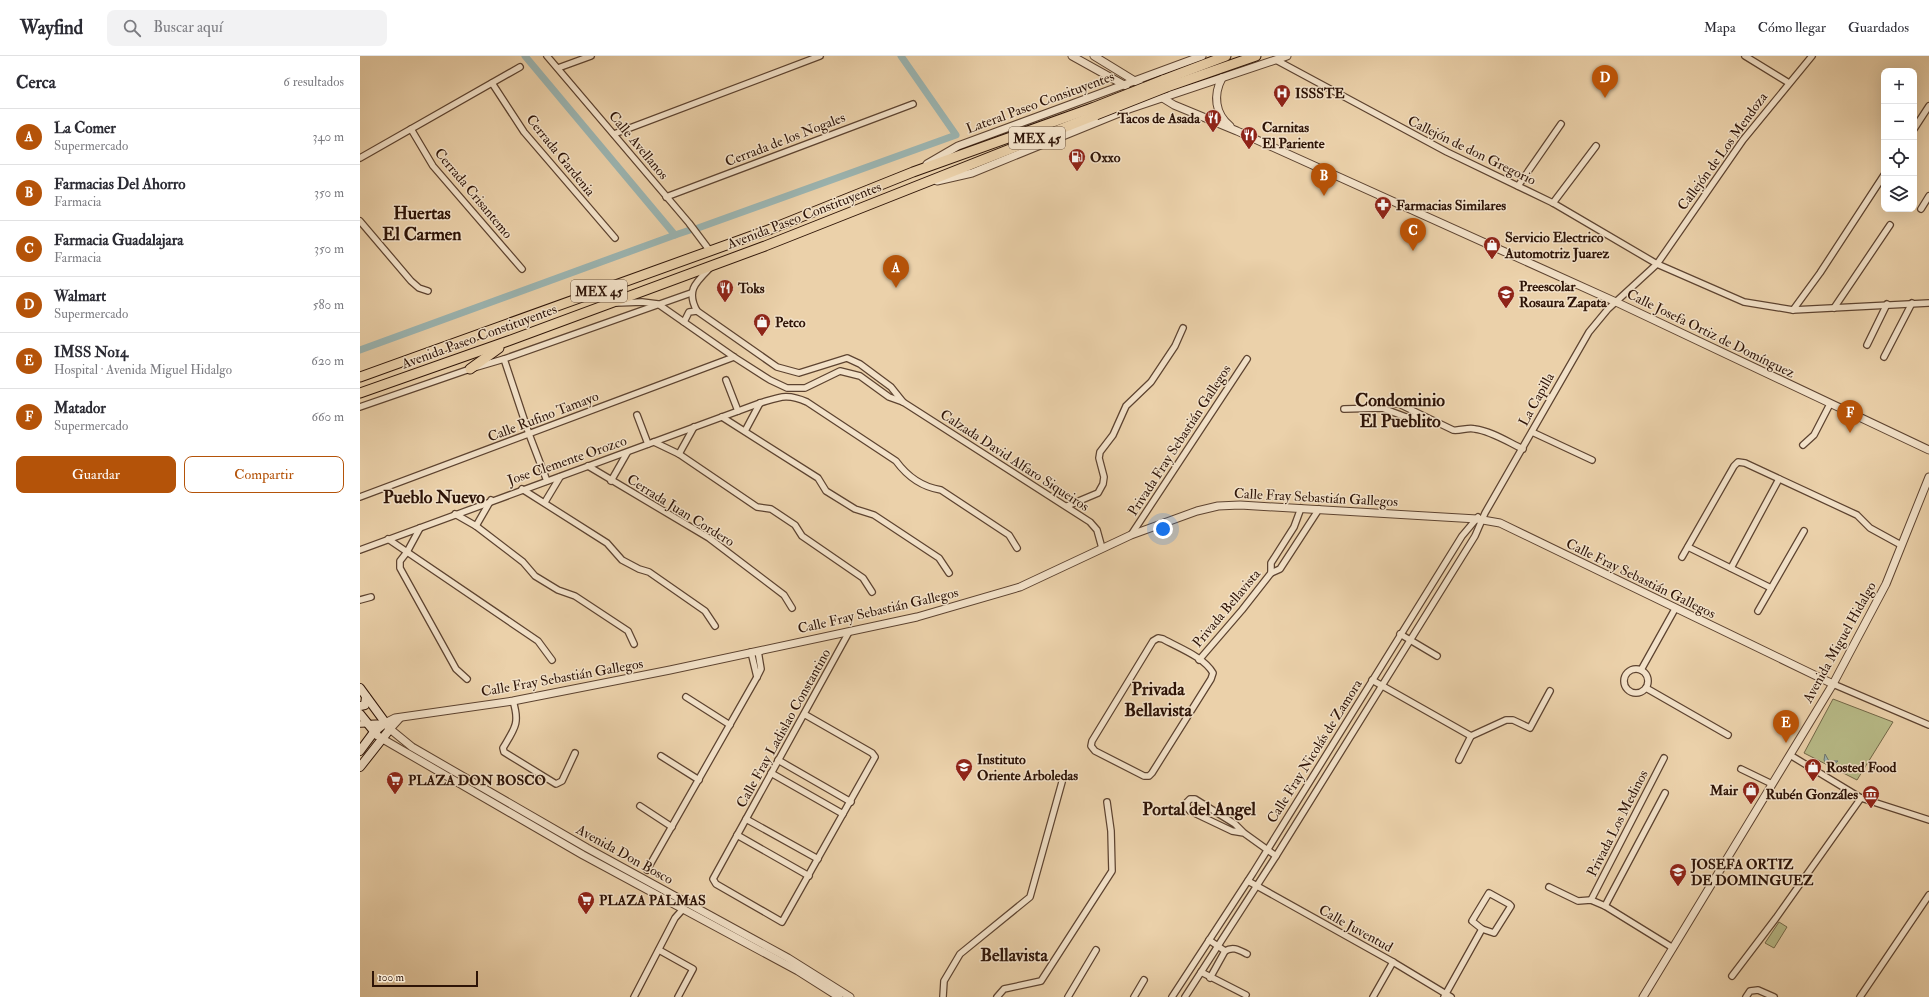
<!DOCTYPE html>
<html lang="es">
<head>
<meta charset="utf-8">
<style>
	:root { --surface:#fff; --page:#f2f2f3; --text:#2b2b33; --muted:#7c7c81; --line:#e1e1e2; --accent:#b45309 }
	body { margin:0; font-family:"IM FELL Double Pica",serif; background:var(--page); color:var(--text) }
	.controls { position:absolute; right:12px; top:12px; display:grid; overflow:hidden; border-radius:8px; box-shadow:0 4px 16px #0002 }
	.controls button { width:36px; height:36px; display:grid; place-items:center; padding:0; border:0; border-bottom:1px solid var(--line); background:var(--surface); color:var(--text); font:20px sans-serif }
	.scale { position:absolute; left:12px; bottom:10px; width:106px; box-sizing:border-box; padding-left:4px; border:2px solid #2e1407; border-top:0; font-size:11px; line-height:14px; white-space:nowrap; color:#2e1407; -webkit-text-stroke:3px #f2e1c8; paint-order:stroke }
	.you { position:absolute; left:803px; top:473px; width:14px; height:14px; margin:-10px; border:3px solid #fff; border-radius:50%; background:#1a73e8; box-shadow:0 0 0 6px #1a73e833 }
	.badge { display:grid; place-items:center; width:26px; height:26px; border-radius:50%; background:var(--accent); color:#fff; font-size:13px; font-weight:700 }
	.pin { position:absolute; translate:-50% -33px; filter:drop-shadow(0 1px 2px #0008) }
	.pin::after { content:''; position:absolute; top:21px; width:14px; height:12px; background:inherit; clip-path:polygon(0 0,100% 0,50% 100%) }
	.list { margin:0; padding:0; list-style:none }
	h2 { display:flex; justify-content:space-between; align-items:center; height:52px; margin:0; padding:0 16px; font-size:17px }
	h2 small { font-size:13px; font-weight:400; color:var(--muted) }
	.list li { display:grid; grid-template-columns:26px 1fr auto; gap:12px; align-items:center; box-sizing:border-box; height:56px; padding:0 16px; border-top:1px solid var(--line) }
	.list b { display:block; font-size:15px; white-space:nowrap }
	.list p { margin:0; font-size:13px; white-space:nowrap; color:var(--muted) }
	.list em { font-size:13px; font-style:normal; color:var(--muted) }
	.actions { display:flex; gap:8px; padding:12px 16px }
	.actions a { flex:1; padding:9px 0; border:1px solid var(--accent); border-radius:8px; text-align:center; font-size:14px; color:var(--accent) }
	.actions .main { background:var(--accent); color:#fff }
	.icon { flex:none; width:22px; height:22px; fill:none; stroke:currentColor; stroke-width:2; stroke-linecap:round; stroke-linejoin:round }
	.map { position:relative; flex:none; width:1569px; height:941px; overflow:hidden }
	header { display:flex; align-items:center; gap:24px; box-sizing:border-box; height:56px; padding:0 20px; background:var(--surface); border-bottom:1px solid var(--line) }
	header strong { font-size:19px }
	nav { display:flex; gap:22px; margin-inline-start:auto; font-size:14px }
	.search { width:280px; height:36px; background:var(--page); display:flex; align-items:center; gap:10px; box-sizing:border-box; padding:0 14px; border-radius:8px; color:var(--muted); font-size:15px }
	main { display:flex }
	aside { flex:1; background:var(--surface) }
	.map>svg:first-child { display:block }
</style>
</head>
<body>
<header>
<strong>Wayfind</strong>
<div class="search"><svg class="icon" aria-label="search" viewBox="0 0 24 24"><circle cx="10" cy="10" r="6"/><path d="M15 15l6 6"/></svg>Buscar aquí</div>
<nav><a>Mapa</a><a>Cómo llegar</a><a>Guardados</a></nav>
</header>
<main>
<aside>
<h2>Cerca<small>6 resultados</small></h2>
<ul class="list">
<li><span class="badge">A</span><div><b>La Comer</b><p>Supermercado</p></div><em>340 m</em></li>
<li><span class="badge">B</span><div><b>Farmacias Del Ahorro</b><p>Farmacia</p></div><em>350 m</em></li>
<li><span class="badge">C</span><div><b>Farmacia Guadalajara</b><p>Farmacia</p></div><em>350 m</em></li>
<li><span class="badge">D</span><div><b>Walmart</b><p>Supermercado</p></div><em>580 m</em></li>
<li><span class="badge">E</span><div><b>IMSS No14</b><p>Hospital · Avenida Miguel Hidalgo</p></div><em>620 m</em></li>
<li><span class="badge">F</span><div><b>Matador</b><p>Supermercado</p></div><em>660 m</em></li>
</ul>
<div class="actions"><a class="main">Guardar</a><a>Compartir</a></div>
</aside>
<div class="map">
<svg width="1569" height="941" viewBox="0 0 1569 941">
	<rect width="100%" height="100%" fill="#ebd1aa"/>
	<filter id="stains"><feTurbulence type="fractalNoise" baseFrequency=".005" numOctaves="4"/><feColorMatrix values="0 0 0 0 .2 0 0 0 0 .09 0 0 0 0 .02 0 0 0 .5 -.17"/></filter>
	<radialGradient id="worn" r=".72"><stop offset=".6" stop-color="#630" stop-opacity="0"/><stop offset="1" stop-color="#630" stop-opacity=".3"/></radialGradient>
	<g fill="#b8bb88" stroke="#736848">
		<path d="M 1473,643 L 1533,666 L 1497,724 L 1444,697 Z"/>
		<path d="M 1419,866 L 1427,871 L 1414,892 L 1405,887 Z"/>
	</g>
	<path fill="#9bb5b2" stroke="#6f756e" d="M 1465,698 L 1469,705 L 1478,705 L 1472,710 L 1467,709 L 1464,704 Z"/>
	<g fill="none" stroke-linecap="round" stroke-linejoin="round">
		<g stroke="#9bb5b2" stroke-width="7">
			<path d="M 338,172 L 596,79 L 541,0"/>
			<path d="M 315,179 L 330,174"/>
			<path d="M 0,294 L 315,179 L 165,0"/>
		</g>
		<defs>
			<g id="minor">
				<path d="M 187,0 L 329,167 L 350,195"/>
				<path d="M 1385,0 L 1429,27"/>
				<path d="M 916,4 L 1087,96 L 1193,147 L 1297,208 L 1384,246 L 1433,254 L 1569,247"/>
				<path d="M 198,12 L 231,0"/>
				<path d="M 132,27 L 164,76 L 255,182"/>
				<path d="M 51,73 L 73,110 L 162,213"/>
				<path d="M 1554,73 L 1569,50"/>
				<path d="M 254,78 L 460,0"/>
				<path d="M 0,102 L 160,11"/>
				<path d="M 1158,130 L 1201,68"/>
				<path d="M 306,141 L 553,48"/>
				<path d="M 1193,147 L 1236,90"/>
				<path d="M 1561,153 L 1569,140"/>
				<path d="M 0,165 L 51,225 L 59,232 L 68,235"/>
				<path d="M 350,212 C 335,227 326,235 337,255 L 417,311 L 439,317 L 487,302 L 500,308 L 531,331 L 543,346"/>
				<path d="M 257,247 L 282,246 L 298,248 L 374,301 L 410,324 L 427,332 L 445,332 L 480,315 L 500,320 L 529,341 L 543,346 L 730,466 L 737,474 L 742,492"/>
				<path d="M 1474,252 L 1530,169"/>
				<path d="M 1433,254 L 1460,217 L 1524,119"/>
				<path d="M 324,266 L 329,256 L 337,255"/>
				<path d="M 1507,289 L 1527,248"/>
				<path d="M 1524,301 L 1552,247"/>
				<path d="M 144,303 L 169,378 L 187,425"/>
				<path d="M 366,324 L 378,355"/>
				<path d="M 0,351 L 110,313 L 144,303 L 331,237"/>
				<path d="M 1022,352 L 1028,347 L 1039,348 L 1093,374 C 1101,375 1108,371 1115,373 C 1131,375 1148,386 1163,393"/>
				<path d="M 984,353 L 1022,352 L 1046,361 L 1063,360"/>
				<path d="M 277,359 L 288,388"/>
				<path d="M 362,361 L 458,422 L 466,435 L 495,453 L 514,459 L 579,502 L 589,517"/>
				<path d="M 385,375 L 400,347"/>
				<path d="M 1172,376 L 1232,404"/>
				<path d="M 294,386 L 319,398 L 397,451 L 411,453 L 435,469 L 442,480 L 503,522 L 512,536"/>
				<path d="M 1443,389 L 1454,379 L 1470,348"/>
				<path d="M 319,398 L 334,371"/>
				<path d="M 228,410 L 349,482 L 424,539 L 432,552"/>
				<path d="M 251,425 L 267,397"/>
				<path d="M 162,433 L 247,487 L 262,504 L 279,513 L 289,516 L 345,555 L 355,570"/>
				<path d="M 0,441 L 374,301"/>
				<path d="M 185,446 L 200,421"/>
				<path d="M 707,450 L 738,437 L 743,428 L 744,421 L 739,402 L 740,396 L 753,379 L 766,350 L 791,326 L 815,290 L 823,272"/>
				<path d="M 95,458 L 116,470 L 163,506 L 175,520 L 198,534 L 215,540 L 268,575 L 274,588"/>
				<path d="M 116,470 L 131,444"/>
				<path d="M 60,472 L 47,496 L 40,505 L 40,512 L 96,613 L 107,623"/>
				<path d="M 771,479 L 887,303"/>
				<path d="M 28,483 L 178,585 L 192,604"/>
				<path d="M 1328,491 L 1411,532"/>
				<path d="M 0,494 L 400,347 C 420,341 427,337 447,346 L 536,405 C 547,420 562,431 581,434 L 649,479 L 657,492"/>
				<path d="M 1322,501 L 1374,410 L 1378,406 L 1385,407 L 1497,459 L 1510,472 L 1541,489"/>
				<path d="M 1371,512 L 1419,423"/>
				<path d="M 911,517 L 911,507 L 934,471 L 941,452"/>
				<path d="M 0,544 L 11,541"/>
				<path d="M 1398,555 L 1444,475"/>
				<path d="M 1040,578 L 1077,600"/>
				<path d="M 798,582 L 803,583 C 819,592 844,601 853,617 L 851,623 L 792,717 L 789,720 L 784,720 L 735,695 L 731,690 L 732,685 L 793,585 Z"/>
				<path d="M 391,596 L 397,621"/>
				<path d="M 839,604 L 882,554 L 911,517 L 920,513 L 959,453"/>
				<circle cx="1276" cy="625" r="12"/>
				<path d="M 1281,614 L 1315,553"/>
				<path d="M 1012,624 L 1111,680 L 1146,664 L 1153,664 L 1170,672 L 1190,635"/>
				<path d="M 1473,628 L 1569,669"/>
				<path d="M 1286,632 L 1368,679"/>
				<path d="M 326,641 L 370,669"/>
				<path d="M 153,645 C 160,667 155,672 143,692 L 144,696 L 196,728 L 202,725 L 215,697"/>
				<path d="M 444,658 L 512,697 L 515,701 L 422,866 L 356,828 L 353,823 L 489,576"/>
				<path d="M 0,668 L 25,667"/>
				<path d="M 1430,699 L 1501,742 L 1569,764"/>
				<path d="M 301,700 L 339,724"/>
				<path d="M 418,704 L 491,746"/>
				<path d="M 1099,704 L 1111,680"/>
				<path d="M 1381,713 L 1412,728"/>
				<path d="M 411,717 L 483,758"/>
				<path d="M 280,750 L 312,771"/>
				<path d="M 386,763 L 458,803"/>
				<path d="M 884,777 L 872,775 L 830,755 L 827,751 L 827,746 L 830,743 L 835,743 L 875,768 L 884,777 L 916,800"/>
				<path d="M 377,779 L 449,820"/>
				<path d="M 287,814 L 397,621 L 401,613 L 398,595"/>
				<path d="M 888,825 L 1033,906 L 1091,941"/>
				<path d="M 1189,831 L 1218,845 L 1231,844 L 1245,850 L 1313,892"/>
				<path d="M 1129,837 L 1149,848 L 1151,850 L 1134,877 L 1122,873 L 1112,865 Z"/>
				<path d="M 1231,844 L 1304,702"/>
				<path d="M 1245,850 L 1305,737"/>
				<path d="M 849,884 L 865,895 L 850,922"/>
				<path d="M 299,894 L 333,913 L 318,941"/>
				<path d="M 865,895 C 873,890 879,894 887,898"/>
				<path d="M 841,916 L 886,939"/>
				<path d="M 1372,920 L 1416,862 L 1501,742"/>
				<path d="M 274,941 L 315,862 L 323,853"/>
				<path d="M 583,941 L 584,925 L 600,898 L 670,841 L 702,726"/>
				<path d="M 637,941 L 644,933 L 681,925 L 752,815 L 751,775 L 747,746"/>
				<path d="M 708,941 L 736,894"/>
				<path d="M 774,941 L 784,924"/>
				<path d="M 812,941 L 893,817 L 1102,480 L 1118,461"/>
				<path d="M 825,941 L 916,800 L 1115,480 L 1125,457 L 1229,276 L 1248,253 L 1297,208 L 1383,84 L 1452,0"/>
				<path d="M 1013,941 L 1033,906"/>
				<path d="M 1084,941 L 1122,873"/>
				<path d="M 1386,941 L 1390,935 L 1398,934 L 1414,941"/>
				<path d="M 1500,941 L 1569,839"/>
			</g>
			<g id="tertiary">
				<path d="M 712,0 L 766,30"/>
				<path d="M 734,0 L 814,49 L 877,75 L 1256,246 L 1569,394"/>
				<path d="M 862,22 C 853,39 855,58 870,70"/>
				<path d="M 567,108 L 598,90 L 842,0"/>
				<path d="M 577,125 L 612,117 L 769,53 L 927,0"/>
				<path d="M 40,662 L 30,673 L 52,691 L 227,792 L 428,902 L 490,941"/>
				<path d="M 25,667 L 35,662 L 153,645 L 310,614 L 557,561 L 660,531 L 771,479 L 837,455 L 858,450 L 880,449 L 1117,463 L 1140,467 L 1473,628"/>
				<path d="M 21,682 L 223,799 L 438,915 L 479,941"/>
				<path d="M 1283,941 L 1473,628 L 1526,528 L 1569,421"/>
			</g>
			<g id="secondary">
				<path d="M 0,632 L 30,673 L 0,711"/>
				<path d="M 0,650 L 5,649 L 6,641"/>
				<path d="M 0,658 L 17,679"/>
				<path d="M 0,695 L 14,676 L 25,667"/>
			</g>
			<g id="trunk">
				<path d="M 803,24 L 866,0"/>
				<path d="M 807,31 L 896,0"/>
				<path d="M 110,313 L 139,292"/>
				<path d="M 0,321 L 411,173 L 553,116 L 732,52"/>
				<path d="M 0,337 L 148,285 L 405,190 L 736,59"/>
			</g>
		</defs>
		<use href="#minor" stroke="#5d4330" stroke-width="8"/>
		<use href="#tertiary" stroke="#5d4330" stroke-width="9"/>
		<use href="#secondary" stroke="#2e1407" stroke-width="10"/>
		<use href="#trunk" stroke="#2e1407" stroke-width="11"/>
		<use href="#minor" stroke="#f2e1c8" stroke-width="5.5"/>
		<use href="#tertiary" stroke="#f2e1c8" stroke-width="7"/>
		<use href="#secondary" stroke="#f2e1c8" stroke-width="8"/>
		<use href="#trunk" stroke="#ebd1aa" stroke-width="9"/>
		<defs>
			<g id="trunk-bridge">
				<path d="M 732,52 L 803,24"/>
				<path d="M 736,59 L 807,31"/>
			</g>
		</defs>
		<use href="#trunk-bridge" stroke="#2e1407" stroke-width="11" stroke-linecap="butt"/>
		<use href="#trunk-bridge" stroke="#ebd1aa" stroke-width="9"/>
	</g>
	<defs>
		<symbol id="hospital-pin" viewBox="-11 -11 22 30"><path d="M0 17L-7.5 6A9.5 9.5 0 1 1 7.5 6Z" fill="#8f2418" stroke="#f2e1c8"/><path d="M-5-5h3v3.5h4V-5h3V5h-3V1.5h-4V5h-3Z" fill="#fff"/></symbol>
		<symbol id="restaurant-pin" viewBox="-11 -11 22 30"><path d="M0 17L-7.5 6A9.5 9.5 0 1 1 7.5 6Z" fill="#8f2418" stroke="#f2e1c8"/><path d="M-5-6h1v4h1v-4h1v4h1v-4h1v5L-1.5 .5V6h-2V.5L-5-1ZM5-6V6H3V1.5H1.5Q1.5-4 5-6Z" fill="#fff"/></symbol>
		<symbol id="fuel-pin" viewBox="-11 -11 22 30"><path d="M0 17L-7.5 6A9.5 9.5 0 1 1 7.5 6Z" fill="#8f2418" stroke="#f2e1c8"/><path d="M-5.5-6h7V0h2V4h1.3V-2.5L3-4.5l.8-.8L6-3V5H2.5V1h-1V6h-7ZM-4.2-4.7v3.2H.2V-4.7Z" fill="#fff"/></symbol>
		<symbol id="pharmacy-pin" viewBox="-11 -11 22 30"><path d="M0 17L-7.5 6A9.5 9.5 0 1 1 7.5 6Z" fill="#8f2418" stroke="#f2e1c8"/><path d="M-2-6h4v4h4v4h-4v4h-4v-4h-4v-4h4Z" fill="#fff"/></symbol>
		<symbol id="shop-pin" viewBox="-11 -11 22 30"><path d="M0 17L-7.5 6A9.5 9.5 0 1 1 7.5 6Z" fill="#8f2418" stroke="#f2e1c8"/><path d="M-5-2.5h2.3a2.7 3.5 0 0 1 5.4 0H5L5.5 6h-11ZM-1.5-2.5h3a1.5 2.3 0 0 0-3 0Z" fill="#fff"/></symbol>
		<symbol id="school-pin" viewBox="-11 -11 22 30"><path d="M0 17L-7.5 6A9.5 9.5 0 1 1 7.5 6Z" fill="#8f2418" stroke="#f2e1c8"/><path d="M0-5L7-2L0 1L-7-2ZM-4 1L0 2.5L4 1V4Q0 6-4 4Z" fill="#fff"/></symbol>
		<symbol id="supermarket-pin" viewBox="-11 -11 22 30"><path d="M0 17L-7.5 6A9.5 9.5 0 1 1 7.5 6Z" fill="#8f2418" stroke="#f2e1c8"/><path d="M-6-5.5h2.5l.6 2H6L4.5 2H-2.5L-4.4-4H-6ZM-1.5 3.2a1.3 1.3 0 1 0 .1 0ZM3 3.2a1.3 1.3 0 1 0 .1 0Z" fill="#fff"/></symbol>
		<symbol id="museum-pin" viewBox="-11 -11 22 30"><path d="M0 17L-7.5 6A9.5 9.5 0 1 1 7.5 6Z" fill="#8f2418" stroke="#f2e1c8"/><path d="M0-6L6-3V-2H-6V-3ZM-5-1h2V3h-2ZM-1-1h2V3h-2ZM3-1h2V3H3ZM-6 4H6V6H-6Z" fill="#fff"/></symbol>
	</defs>
	<g fill-rule="evenodd">
		<use href="#hospital-pin" x="912" y="27" width="20" height="27"/>
		<use href="#restaurant-pin" x="843" y="52" width="20" height="27"/>
		<use href="#restaurant-pin" x="879" y="69" width="20" height="27"/>
		<use href="#fuel-pin" x="707" y="91" width="20" height="27"/>
		<use href="#pharmacy-pin" x="1013" y="139" width="20" height="27"/>
		<use href="#shop-pin" x="1122" y="179" width="20" height="27"/>
		<use href="#restaurant-pin" x="355" y="222" width="20" height="27"/>
		<use href="#school-pin" x="1136" y="228" width="20" height="27"/>
		<use href="#shop-pin" x="392" y="256" width="20" height="27"/>
		<use href="#school-pin" x="594" y="701" width="20" height="27"/>
		<use href="#shop-pin" x="1443" y="701" width="20" height="27"/>
		<use href="#supermarket-pin" x="25" y="714" width="20" height="27"/>
		<use href="#shop-pin" x="1381" y="724" width="20" height="27"/>
		<use href="#museum-pin" x="1501" y="728" width="20" height="27"/>
		<use href="#school-pin" x="1308" y="806" width="20" height="27"/>
		<use href="#supermarket-pin" x="216" y="834" width="20" height="27"/>
	</g>
	<g text-anchor="middle" stroke-width="3" stroke-linejoin="round" paint-order="stroke">
		<g fill="#f2e1c8" stroke="#695241" stroke-width="1">
			<rect x="649" y="71" width="56" height="22" rx="3"/>
			<rect x="211" y="224" width="56" height="22" rx="3"/>
		</g>
		<g font-size="13" font-weight="bold" fill="#2e1407">
			<text x="677" y="87">MEX 45</text>
			<text x="239" y="240">MEX 45</text>
		</g>
		<g font-size="14" font-weight="bold" fill="#2e1407" stroke="#f2e1c8" text-anchor="start">
			<text x="935" y="42">ISSSTE</text>
			<text x="840" y="67" text-anchor="end">Tacos de Asada</text>
			<text x="902" y="76">Carnitas<tspan x="902" dy="16">El Pariente</tspan></text>
			<text x="730" y="106">Oxxo</text>
			<text x="1036" y="154">Farmacias Similares</text>
			<text x="1145" y="186">Servicio Electrico<tspan x="1145" dy="16">Automotriz Juarez</tspan></text>
			<text x="1159" y="235">Preescolar<tspan x="1159" dy="16">Rosaura Zapata</tspan></text>
			<text x="378" y="237">Toks</text>
			<text x="415" y="271">Petco</text>
			<text x="617" y="708">Instituto<tspan x="617" dy="16">Oriente Arboledas</tspan></text>
			<text x="1466" y="716">Rosted Food</text>
			<text x="48" y="729">PLAZA DON BOSCO</text>
			<text x="1378" y="739" text-anchor="end">Mair</text>
			<text x="1498" y="743" text-anchor="end">Rubén Gonzáles</text>
			<text x="1331" y="813">JOSEFA ORTIZ<tspan x="1331" dy="16">DE DOMINGUEZ</tspan></text>
			<text x="239" y="849">PLAZA PALMAS</text>
		</g>
		<g font-size="14" fill="#2e1407" stroke="#f2e1c8">
			<text transform="translate(680 46) rotate(-20)" y="5">Lateral Paseo Consituyentes</text>
			<text transform="translate(425 83) rotate(-21)" y="5">Cerrada de los Nogales</text>
			<text transform="translate(279 89) rotate(50)" y="5">Calle Avellanos</text>
			<text transform="translate(1112 94) rotate(26)" y="5">Callejón de don Gregorio</text>
			<text transform="translate(1362 95) rotate(-54)" y="5">Callejón de Los Mendoza</text>
			<text transform="translate(201 99) rotate(51)" y="5">Cerrada Gardenia</text>
			<text transform="translate(114 137) rotate(50)" y="5">Cerrada Crisantemo</text>
			<text transform="translate(444 159) rotate(-21)" y="5">Avenida Paseo Constituyentes</text>
			<text transform="translate(1351 277) rotate(26)" y="5">Calle Josefa Ortiz de Domínguez</text>
			<text transform="translate(119 280) rotate(-20)" y="5">Avenida Paseo Constituyentes</text>
			<text transform="translate(1176 343) rotate(-61)" y="5">La Capilla</text>
			<text transform="translate(183 360) rotate(-21)" y="5">Calle Rufino Tamayo</text>
			<text transform="translate(819 384) rotate(-57)" y="5">Privada Fray Sebastián Gallegos</text>
			<text transform="translate(207 404) rotate(-19)" y="5">Jose Clemente Orozco</text>
			<text transform="translate(655 404) rotate(33)" y="5">Calzada David Alfaro Siqueiros</text>
			<text transform="translate(956 441) rotate(3)" y="5">Calle Fray Sebastián Gallegos</text>
			<text transform="translate(321 454) rotate(32)" y="5">Cerrada Juan Cordero</text>
			<text transform="translate(1281 522) rotate(26)" y="5">Calle Fray Sebastián Gallegos</text>
			<text transform="translate(866 552) rotate(-50)" y="5">Privada Bellavista</text>
			<text transform="translate(518 554) rotate(-13)" y="5">Calle Fray Sebastián Gallegos</text>
			<text transform="translate(1479 586) rotate(-61)" y="5">Avenida Miguel Hidalgo</text>
			<text transform="translate(202 621) rotate(-10)" y="5">Calle Fray Sebastián Gallegos</text>
			<text transform="translate(423 672) rotate(-61)" y="5">Calle Fray Ladislao Constantino</text>
			<text transform="translate(954 695) rotate(-58)" y="5">Calle Fray Nicolás de Zamora</text>
			<text transform="translate(1257 767) rotate(-63)" y="5">Privada Los Medinos</text>
			<text transform="translate(265 798) rotate(29)" y="5">Avenida Don Bosco</text>
			<text transform="translate(996 872) rotate(29)" y="5">Calle Juventud</text>
		</g>
		<g font-size="18" font-weight="bold" fill="#2e1407" stroke="#f2e1c8">
			<text x="62" y="163">Huertas<tspan x="62" dy="21">El Carmen</tspan></text>
			<text x="1040" y="350">Condominio<tspan x="1040" dy="21">El Pueblito</tspan></text>
			<text x="74" y="447">Pueblo Nuevo</text>
			<text x="798" y="639">Privada<tspan x="798" dy="21">Bellavista</tspan></text>
			<text x="839" y="759">Portal del Angel</text>
			<text x="654" y="905">Bellavista</text>
		</g>
	</g>
	<rect width="100%" height="100%" filter="url(#stains)"/>
	<rect width="100%" height="100%" fill="url(#worn)"/>
</svg>
<div class="controls">
<button>+</button>
<button>−</button>
<button><svg class="icon" aria-label="locate" viewBox="0 0 24 24"><circle cx="12" cy="12" r="6"/><path d="M12 2v4M12 18v4M2 12h4M18 12h4"/></svg></button>
<button><svg class="icon" aria-label="layers" viewBox="0 0 24 24"><path d="M12 4l9 5-9 5-9-5zM3 14l9 5 9-5"/></svg></button>
</div>
<div class="scale">100 m</div>
<div class="you"></div>
<div class="pin badge" style="left:536px;top:232px">A</div>
<div class="pin badge" style="left:964px;top:140px">B</div>
<div class="pin badge" style="left:1053px;top:195px">C</div>
<div class="pin badge" style="left:1245px;top:42px">D</div>
<div class="pin badge" style="left:1426px;top:687px">E</div>
<div class="pin badge" style="left:1490px;top:377px">F</div>
</div>
</main>
</body>
</html>
